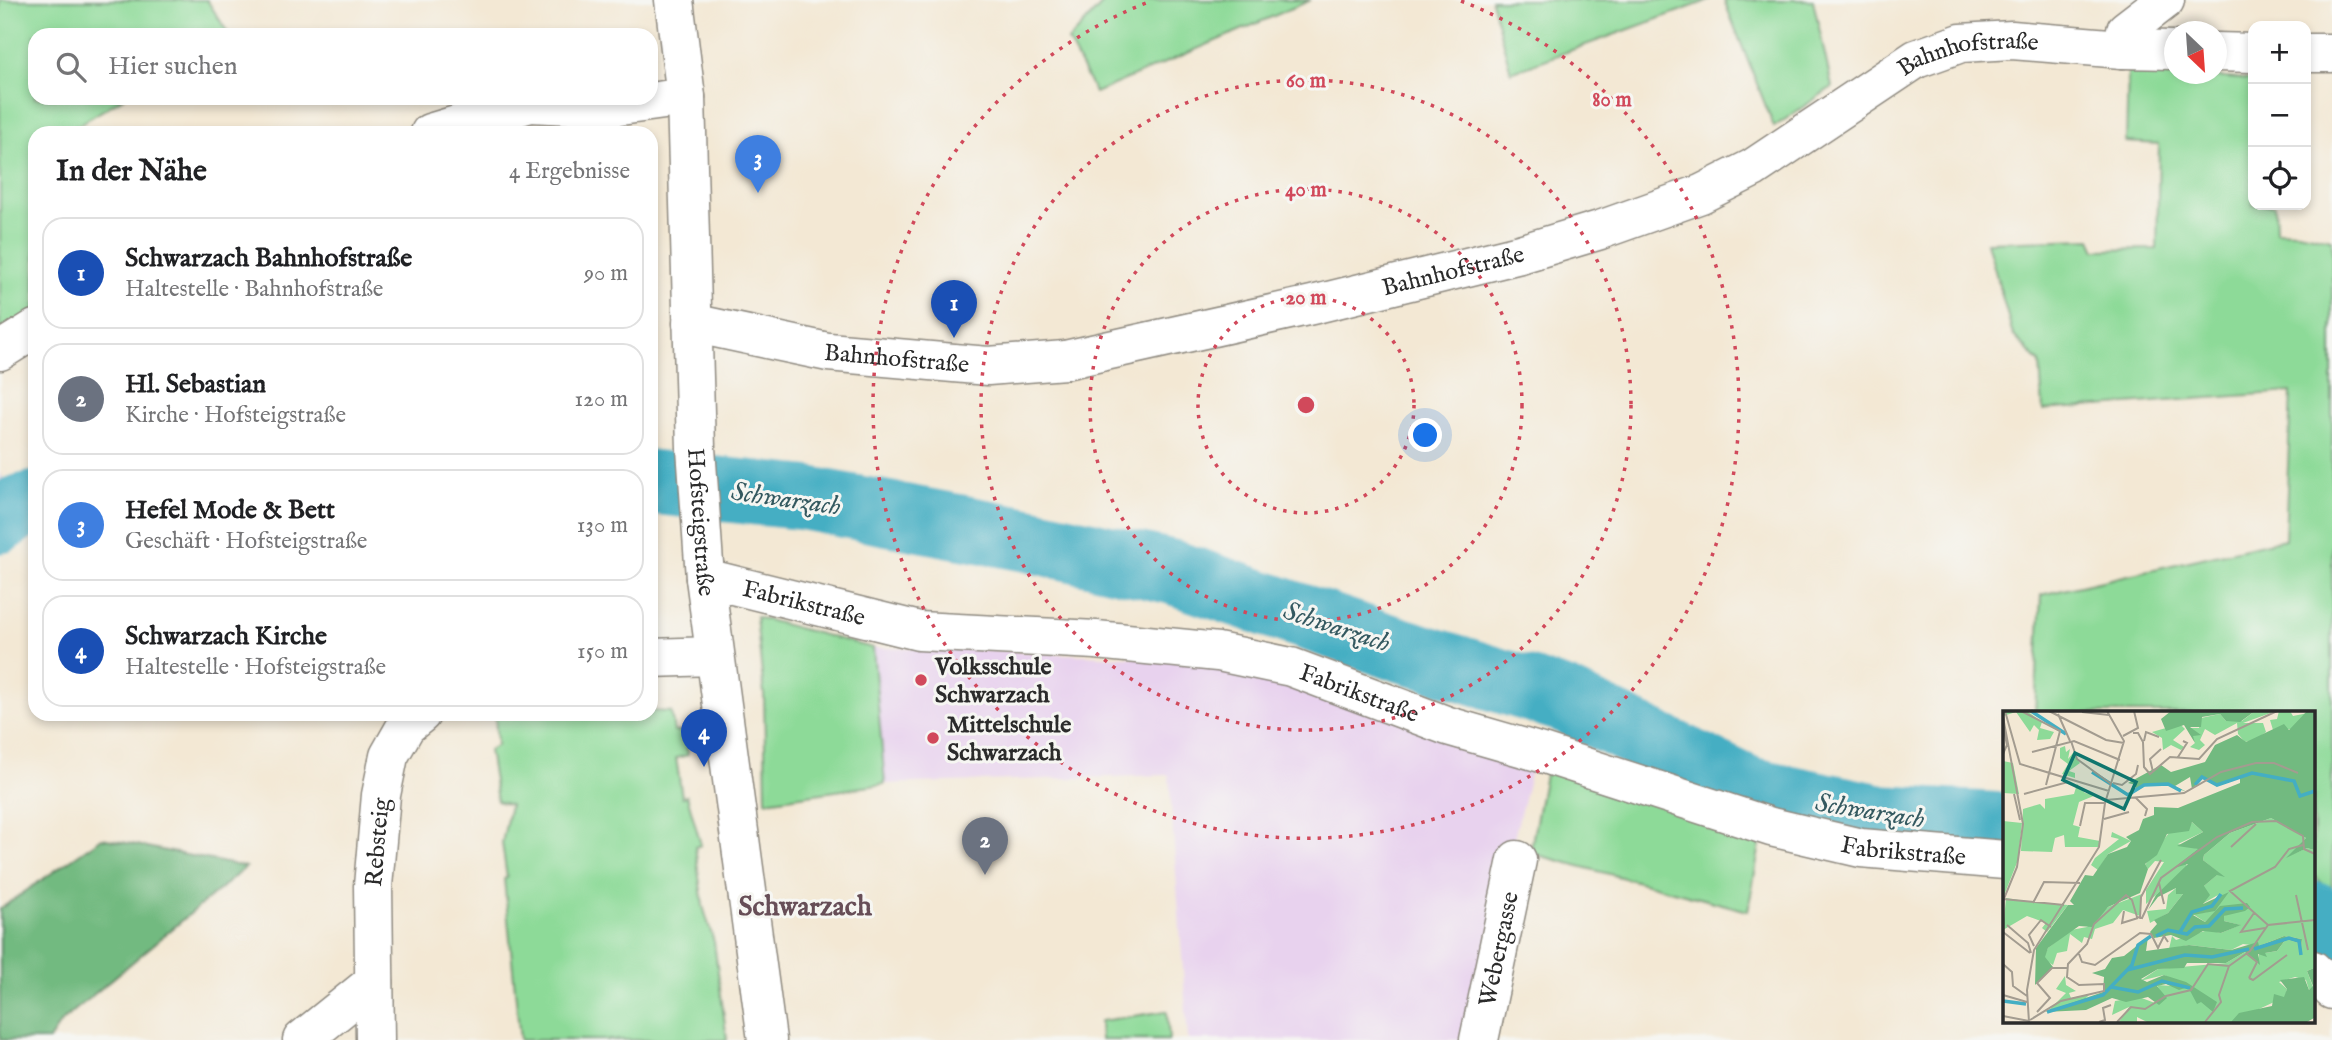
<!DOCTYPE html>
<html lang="de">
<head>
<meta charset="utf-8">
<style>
	:root { --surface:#fff; --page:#f6f6f6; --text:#202124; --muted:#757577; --line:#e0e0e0; --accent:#d1495b }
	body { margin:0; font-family:"IM FELL English",serif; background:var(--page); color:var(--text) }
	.controls { position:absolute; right:21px; top:21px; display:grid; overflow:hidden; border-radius:14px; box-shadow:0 4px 10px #0003 }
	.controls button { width:63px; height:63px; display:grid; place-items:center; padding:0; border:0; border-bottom:2px solid var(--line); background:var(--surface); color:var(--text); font:35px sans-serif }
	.compass { position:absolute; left:2164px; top:21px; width:63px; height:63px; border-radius:50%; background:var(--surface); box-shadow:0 4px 10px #0003; rotate:155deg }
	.you { position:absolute; left:1426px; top:436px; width:24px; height:24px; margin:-18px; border:5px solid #fff; border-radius:50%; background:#1a73e8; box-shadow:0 0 0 10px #1a73e833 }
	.badge { display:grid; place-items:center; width:46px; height:46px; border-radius:50%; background:var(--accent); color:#fff; font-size:23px; font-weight:700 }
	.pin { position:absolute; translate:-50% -58px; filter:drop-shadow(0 2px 4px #0008) }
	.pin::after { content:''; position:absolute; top:37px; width:24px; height:21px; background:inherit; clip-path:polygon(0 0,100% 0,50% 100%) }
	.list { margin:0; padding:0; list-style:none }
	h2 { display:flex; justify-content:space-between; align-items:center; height:91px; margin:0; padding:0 28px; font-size:30px }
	h2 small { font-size:23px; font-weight:400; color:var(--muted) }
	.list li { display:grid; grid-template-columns:46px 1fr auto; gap:21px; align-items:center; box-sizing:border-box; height:112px; margin:0 14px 14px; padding:0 14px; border:2px solid var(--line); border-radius:21px }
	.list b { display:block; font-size:26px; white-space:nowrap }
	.list p { margin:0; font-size:23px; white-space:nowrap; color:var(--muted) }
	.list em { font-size:23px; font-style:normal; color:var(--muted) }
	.icon { flex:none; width:38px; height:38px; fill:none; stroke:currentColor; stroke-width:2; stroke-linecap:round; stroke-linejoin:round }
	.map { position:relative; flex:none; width:2332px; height:1040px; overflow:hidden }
	.search { position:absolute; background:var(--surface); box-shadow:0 4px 10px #0003; left:28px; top:28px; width:630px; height:77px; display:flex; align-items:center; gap:18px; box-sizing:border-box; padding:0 24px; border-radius:21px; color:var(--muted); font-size:26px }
	.panel { position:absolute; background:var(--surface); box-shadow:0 4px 10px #0003; left:28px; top:126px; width:630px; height:595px; border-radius:21px }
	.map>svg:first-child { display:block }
</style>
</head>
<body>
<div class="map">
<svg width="2332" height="1040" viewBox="0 0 2332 1040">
	<rect width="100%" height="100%" fill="#f6f6f2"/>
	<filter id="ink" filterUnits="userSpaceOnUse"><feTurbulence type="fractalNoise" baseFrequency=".0143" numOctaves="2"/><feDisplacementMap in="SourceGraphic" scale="14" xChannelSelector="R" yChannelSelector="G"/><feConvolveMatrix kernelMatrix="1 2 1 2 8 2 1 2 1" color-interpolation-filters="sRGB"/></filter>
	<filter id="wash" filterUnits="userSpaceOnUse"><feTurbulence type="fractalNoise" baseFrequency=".00686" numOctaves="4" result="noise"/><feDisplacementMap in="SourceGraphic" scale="28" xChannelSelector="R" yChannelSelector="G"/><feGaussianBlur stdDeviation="1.57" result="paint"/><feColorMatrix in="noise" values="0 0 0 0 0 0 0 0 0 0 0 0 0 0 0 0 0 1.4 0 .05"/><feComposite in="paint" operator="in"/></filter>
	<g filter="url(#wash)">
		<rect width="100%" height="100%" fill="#f3e8d4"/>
		<path fill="#e8d2ee" d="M 873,648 L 964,649 L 1186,660 L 1298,685 L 1533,763 L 1463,1040 L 1188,1040 L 1169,775 L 885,784 Z"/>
		<path fill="#c9bfd7" d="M 0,473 L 18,504 L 0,518 Z"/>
		<g fill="#8dda98" stroke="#5c8262" stroke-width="2">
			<path d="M 0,0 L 207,0 L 228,33 L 35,35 L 35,98 L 123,98 L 65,133 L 35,133 L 35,327 L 0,349 Z"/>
			<path d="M 1106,0 L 1311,0 L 1095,93 L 1068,41 Z"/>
			<path d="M 1491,0 L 1710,0 L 1511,72 Z"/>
			<path d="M 1724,0 L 1813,0 L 1832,87 L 1774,127 Z"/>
			<path d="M 2128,71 L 2253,80 L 2253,205 L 2275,205 L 2276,231 L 2298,232 L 2332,239 L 2332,892 L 2313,875 L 2313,713 L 2035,713 L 2041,595 L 2285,539 L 2291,392 L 2043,410 L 2040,363 L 2013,335 L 1987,242 L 2091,239 L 2096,250 L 2157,249 L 2159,144 L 2126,142 Z"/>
			<path d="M 756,617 L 873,648 L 885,784 L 766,801 L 764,694 Z"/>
			<path d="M 651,711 L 671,712 L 674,732 L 685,731 L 688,755 L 676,758 L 682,797 L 687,796 L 701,845 L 695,847 L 703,906 L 714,942 L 727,1040 L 520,1040 L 504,879 L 507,878 L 502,843 L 510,805 L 497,801 L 489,750 L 497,745 L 495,714 L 651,714 Z"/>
			<path d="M 1546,769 L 1762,834 L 1748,911 L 1530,853 Z"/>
			<path d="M 1167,1011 L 1169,1040 L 1101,1040 L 1100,1021 Z"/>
		</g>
		<path fill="#72ba80" stroke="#4e7256" stroke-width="2" d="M 102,838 L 246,867 L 61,1022 L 49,1040 L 0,1040 L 0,909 Z"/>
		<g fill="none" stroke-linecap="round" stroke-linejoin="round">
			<g stroke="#44aec3" stroke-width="65">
				<path d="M 651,482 L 805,498 L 1030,540 L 1172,572 L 1389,646 L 1563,700 L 1750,789 L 1889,818 L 2005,825"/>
				<path d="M 0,521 L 19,507 L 35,503"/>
				<path d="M 2313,913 L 2332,936"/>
			</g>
		</g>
	</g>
	<g filter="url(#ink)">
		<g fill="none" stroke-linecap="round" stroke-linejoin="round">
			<defs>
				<g id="minor">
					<path d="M 2122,49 L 2126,30 L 2165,0"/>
					<path d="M 2216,52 L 2253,53"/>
					<path d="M 2306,53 L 2332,53"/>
					<path id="s1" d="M 692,323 L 828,352 L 988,366 L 1065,360 L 1312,305 L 1520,254 L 1600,230 L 1701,194 L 1753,168 L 1916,59 L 1961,43 L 2012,40 L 2122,49 L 2174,50"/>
					<path id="s2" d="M 705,578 L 919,631 L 1096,640 L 1218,652 L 1291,667 L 1448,726 L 1545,754 L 1771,827 L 1861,848 L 2005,860"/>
					<path d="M 651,658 L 714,656"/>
					<path d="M 2313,970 L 2332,990"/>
					<path d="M 302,1040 L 374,982"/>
					<path id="s3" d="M 375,1040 L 373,886 L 381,795 L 389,756 L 406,726 L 421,714"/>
					<path id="s4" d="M 1479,1040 L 1517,860"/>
				</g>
				<g id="major">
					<path id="s5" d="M 674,0 L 686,97 L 696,448 L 705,578 L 767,1040"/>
					<path d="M 530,103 L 613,107 L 686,97"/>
					<path d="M 430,133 L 530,103 L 536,98"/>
					<path d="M 0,351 L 35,329"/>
				</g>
			</defs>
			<use href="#minor" stroke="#8f8a80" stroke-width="41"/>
			<use href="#major" stroke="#8f8a80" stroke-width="41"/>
			<use href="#minor" stroke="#fff" stroke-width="38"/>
			<use href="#major" stroke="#fff" stroke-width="38"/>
		</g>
	</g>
	<g fill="none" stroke="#d1495b" stroke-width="3.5" stroke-dasharray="3.5 7">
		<circle cx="1306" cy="405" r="108"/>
		<circle cx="1306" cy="405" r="216"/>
		<circle cx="1306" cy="405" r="325"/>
		<path d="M1461 1A433 433 0 1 1 1151 1"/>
	</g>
	<g fill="#d1495b" stroke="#f6f6f2" stroke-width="2.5">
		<circle cx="921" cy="680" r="7"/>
		<circle cx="933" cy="738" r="7"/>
	</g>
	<g text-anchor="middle" stroke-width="6" stroke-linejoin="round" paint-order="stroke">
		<g font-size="24" fill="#2b2b2b" stroke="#f6f6f2">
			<text dy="8" stroke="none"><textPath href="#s1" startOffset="1342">Bahnhofstraße</textPath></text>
			<text dy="8" stroke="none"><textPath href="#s1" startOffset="775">Bahnhofstraße</textPath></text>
			<text dy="8" stroke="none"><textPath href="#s1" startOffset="208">Bahnhofstraße</textPath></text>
			<text dy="8" stroke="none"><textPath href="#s5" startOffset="523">Hofsteigstraße</textPath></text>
			<text dy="8" stroke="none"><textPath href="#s2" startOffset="102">Fabrikstraße</textPath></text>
			<text dy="8" stroke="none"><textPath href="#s2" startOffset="668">Fabrikstraße</textPath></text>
			<text dy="8" stroke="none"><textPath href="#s3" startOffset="198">Rebsteig</textPath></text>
			<text dy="8" stroke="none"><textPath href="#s2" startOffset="1236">Fabrikstraße</textPath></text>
			<text dy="8" stroke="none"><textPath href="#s4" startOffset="93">Webergasse</textPath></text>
		</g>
		<g font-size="24" font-weight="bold" fill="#2b2b2b" stroke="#f6f6f2" text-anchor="start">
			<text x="935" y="674">Volksschule<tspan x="935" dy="28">Schwarzach</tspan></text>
			<text x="947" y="732">Mittelschule<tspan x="947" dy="28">Schwarzach</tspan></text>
		</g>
		<g font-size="26" font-style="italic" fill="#345960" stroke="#f6f6f2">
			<text transform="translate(786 498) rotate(8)" y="9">Schwarzach</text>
			<text transform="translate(1337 626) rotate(18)" y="9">Schwarzach</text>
			<text transform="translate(1870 810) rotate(9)" y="9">Schwarzach</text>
		</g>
		<g font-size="28" font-weight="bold" fill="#674e57" stroke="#f6f6f2">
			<text x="805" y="915">Schwarzach</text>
		</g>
	</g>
	<g transform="translate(2003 711)">
		<rect width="312" height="312" fill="#f3e8d4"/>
		<path d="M 0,0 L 24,0 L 39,11 L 37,17 L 51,21 L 47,28 L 34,29 L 36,19 L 31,14 L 27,21 L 13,1 L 0,5 ZM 252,0 L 273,0 L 240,12 L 260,12 L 263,21 L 252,29 L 242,31 L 235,23 L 234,12 L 212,24 L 202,18 L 197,29 L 202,34 L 196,39 L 187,36 L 192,32 L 186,17 L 196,17 L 198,7 L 217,3 L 223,10 L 239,10 ZM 276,0 L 287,0 L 290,5 L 305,2 L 289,18 L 270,19 L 267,9 L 274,8 ZM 177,13 L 182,18 L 170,29 L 181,36 L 178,39 L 168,34 L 160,39 L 159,27 L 149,21 ZM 62,35 L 63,41 L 67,38 L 65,48 L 70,42 L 77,52 L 66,60 L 72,62 L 72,67 L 59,63 L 65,53 L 57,47 L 57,37 ZM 0,50 L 10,52 L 16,83 L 0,82 ZM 74,73 L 82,82 L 93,84 L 76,91 L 70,114 L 77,116 L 75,126 L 97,130 L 96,136 L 62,136 L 61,124 L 52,127 L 49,141 L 18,140 L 20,98 L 37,93 L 42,98 L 42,88 L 71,83 ZM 268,107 L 303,127 L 288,144 L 304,137 L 311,139 L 311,257 L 304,260 L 310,276 L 306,279 L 303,269 L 292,266 L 276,271 L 284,278 L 282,286 L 228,311 L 144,311 L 134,306 L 134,311 L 116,311 L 126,296 L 109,304 L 112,290 L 136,286 L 152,292 L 158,282 L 154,274 L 186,276 L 161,264 L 137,270 L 155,258 L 223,252 L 242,241 L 254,248 L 254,253 L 256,243 L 274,240 L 283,228 L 296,232 L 298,238 L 299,228 L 281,225 L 256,235 L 240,233 L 228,239 L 186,234 L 166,238 L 169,225 L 173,229 L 205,219 L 218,222 L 237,214 L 221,210 L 221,205 L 244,192 L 216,198 L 202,211 L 190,203 L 204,201 L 215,184 L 199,193 L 201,175 L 216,162 L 200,149 L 201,144 L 227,122 ZM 0,110 L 19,112 L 15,149 L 0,187 ZM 189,111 L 200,121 L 175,133 L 196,138 L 182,151 L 184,156 L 143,193 L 143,179 L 161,151 L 152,150 L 145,158 L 142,154 L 168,119 L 185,117 ZM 109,121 L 128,130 L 105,143 L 95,159 L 88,154 L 92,147 L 116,128 L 108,126 ZM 173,177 L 180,183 L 165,202 L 147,212 L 144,200 L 163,198 L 165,184 ZM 139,183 L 137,205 L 120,199 L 110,212 L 92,218 L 89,228 L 81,226 L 79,232 L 67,223 L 64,240 L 54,242 L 50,254 L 45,251 L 41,246 L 45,237 L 68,219 L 84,216 L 105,196 ZM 3,187 L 29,191 L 65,194 L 44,221 L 39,217 L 43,212 L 24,205 L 0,219 ZM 62,265 L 63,274 L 73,280 L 66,282 L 68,287 L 87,283 L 81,289 L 46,299 L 63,282 L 53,278 Z" fill="#8dda98"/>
		<path d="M 168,0 L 252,0 L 237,11 L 223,10 L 217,3 L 199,6 L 198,16 L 187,16 L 198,24 L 190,25 L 192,32 L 181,14 L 163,20 L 158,8 ZM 304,0 L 311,0 L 311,139 L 304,137 L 283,147 L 303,127 L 268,107 L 227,122 L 201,144 L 200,149 L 222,166 L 214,164 L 201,175 L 207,184 L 200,193 L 226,181 L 212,200 L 190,204 L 202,211 L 217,195 L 244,192 L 247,196 L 242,200 L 221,205 L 221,210 L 238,214 L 218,222 L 200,220 L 183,230 L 168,224 L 151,227 L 147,221 L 154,213 L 151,209 L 165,202 L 180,183 L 173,183 L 173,177 L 155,186 L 145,199 L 153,184 L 185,153 L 171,157 L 195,138 L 174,135 L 200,121 L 189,111 L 186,120 L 164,123 L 154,144 L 142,153 L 145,158 L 137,182 L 105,196 L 89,216 L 76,215 L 45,237 L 42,246 L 50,256 L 32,274 L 33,237 L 65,194 L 71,194 L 67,190 L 82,164 L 90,165 L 105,143 L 124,136 L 128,130 L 123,126 L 136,119 L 140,108 L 151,104 L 151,96 L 175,97 L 237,72 L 237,67 L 215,74 L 200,67 L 189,78 L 187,66 L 172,75 L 184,81 L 162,73 L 142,75 L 132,81 L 133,74 L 125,72 L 158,54 L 168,61 L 202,51 L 212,34 L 234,24 L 243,31 L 281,13 L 286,19 ZM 281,225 L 299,228 L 298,239 L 296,232 L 283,228 L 274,240 L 262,242 L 264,246 L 255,243 L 257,254 L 242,241 L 223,252 L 184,252 L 181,257 L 155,258 L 138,268 L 144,271 L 161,264 L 183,271 L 214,291 L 210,301 L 198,291 L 194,293 L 185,276 L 176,279 L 163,273 L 154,275 L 164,287 L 156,294 L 145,286 L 123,291 L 109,287 L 83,299 L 42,301 L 100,281 L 101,266 L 89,262 L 102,258 L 109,247 L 121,245 L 145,226 L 143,240 L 186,234 L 228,239 L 255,231 L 256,235 ZM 311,257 L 311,307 L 304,311 L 228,311 L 236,302 L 269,295 L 271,283 L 281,286 L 284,278 L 277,269 L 301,266 L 306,279 L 310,275 L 304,260 Z" fill="#72ba80"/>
		<path fill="none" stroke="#44aec3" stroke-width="3.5" d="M 28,0 L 63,23M 89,61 L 125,84 L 141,74 L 165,73 L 178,80M 192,74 L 199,66 L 214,74 L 249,62 L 291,70 L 297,85 L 312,80M 177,221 L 189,201 L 209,195 L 218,183M 153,225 L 165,219 L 184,223 L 192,216 L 206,215 L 222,198 L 240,197M 251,238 L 286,227 L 296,230 L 298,244M 124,259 L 182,244 L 209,246 L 246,238M 108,276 L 135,281 L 159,270 L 187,277M 0,290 L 23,293M 44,301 L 100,284 L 129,254 L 135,234 L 148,225"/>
		<path fill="none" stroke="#a39c90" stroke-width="2" d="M 2,0 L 17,53 L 106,80M 18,0 L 57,20 L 43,74M 46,0 L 103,29 L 121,32M 79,1 L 106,4M 55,3 L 67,30M 0,6 L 20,113 L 14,156 L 0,190M 0,15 L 4,34 L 0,43M 130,22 L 135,22 L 140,31 L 141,56 L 147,63 L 167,46 L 196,48 L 214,28 L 274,0M 120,25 L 135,17 L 131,0M 68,30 L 74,48 L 108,73M 141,30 L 143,21 L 156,26M 29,41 L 71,30 L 117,49M 175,46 L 184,32 L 180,30M 150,61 L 147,48 L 158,38M 110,72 L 119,74 L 133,63 L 135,54M 11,83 L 17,109M 21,83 L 65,71M 133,87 L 144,98 L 142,105M 103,89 L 181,82 L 218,61 L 253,52 L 271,52 L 295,62M 101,108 L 126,101M 77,115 L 82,92 L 102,92M 228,136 L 253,113M 156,172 L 161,193M 293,184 L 305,239M 0,188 L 61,194M 30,192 L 41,171 L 77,172M 121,200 L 119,212 L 135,207M 251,202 L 238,221 L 262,217M 137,208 L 138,186 L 158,149M 4,214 L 25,232 L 28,242M 265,214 L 227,180 L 272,156 L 286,138 L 300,134M 0,221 L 27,242M 31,235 L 26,224 L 38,209 L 48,216M 76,243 L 79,251 L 92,254 L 137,222 L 148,223 L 155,237 L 161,225 L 165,231M 244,243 L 254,251 L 246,267M 0,253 L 9,261 L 10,275 L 24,285M 226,255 L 247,240 L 265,214 L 312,209M 246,267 L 250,269 L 284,244M 0,284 L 24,291M 34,301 L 47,287 L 34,272 L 49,257 L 64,257M 0,305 L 26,310M 27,309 L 58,290 L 101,280 L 101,273 L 76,274 L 64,266 L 65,253 L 84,233 L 91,213 L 123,184 L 129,189 L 134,206 L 139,207 L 158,167 L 214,126 L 249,111 L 273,110 L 300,125 L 301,138 L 312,143M 26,311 L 24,279 L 31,239 L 96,136 L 102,92 L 121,30 L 104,0M 96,311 L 102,309 L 100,297 L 108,294M 114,311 L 128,296 L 142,298 L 163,285 L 188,279 L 205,253 L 226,255M 202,311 L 218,291 L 216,284 L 226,255"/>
		<path fill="#0f766e" fill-opacity="0.15" stroke="#0f766e" stroke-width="3.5" d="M 72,42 L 133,71 L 121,98 L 60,69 Z"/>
		<rect width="312" height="312" fill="none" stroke="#2b2b2b" stroke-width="3.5"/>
	</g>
	<circle cx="1306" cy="405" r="10" fill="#d1495b" stroke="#f6f6f2" stroke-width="3.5"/>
	<g font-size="21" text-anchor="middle" font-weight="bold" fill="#d1495b" stroke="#f6f6f2" stroke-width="6" stroke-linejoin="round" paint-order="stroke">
		<text x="1306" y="87">60 m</text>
		<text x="1612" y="106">80 m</text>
		<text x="1306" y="196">40 m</text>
		<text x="1306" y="304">20 m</text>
	</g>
</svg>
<div class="controls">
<button>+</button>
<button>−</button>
<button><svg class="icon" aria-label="locate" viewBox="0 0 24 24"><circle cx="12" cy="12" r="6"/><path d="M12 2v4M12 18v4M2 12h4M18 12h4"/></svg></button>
</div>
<svg class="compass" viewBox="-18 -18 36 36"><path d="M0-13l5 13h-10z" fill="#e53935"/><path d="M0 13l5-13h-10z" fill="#757577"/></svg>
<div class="you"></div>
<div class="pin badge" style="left:954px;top:338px;background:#1a4fb4">1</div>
<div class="pin badge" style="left:985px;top:875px;background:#6b7280">2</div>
<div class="pin badge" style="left:758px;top:193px;background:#3f7fe0">3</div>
<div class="pin badge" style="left:704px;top:767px;background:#1a4fb4">4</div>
<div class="search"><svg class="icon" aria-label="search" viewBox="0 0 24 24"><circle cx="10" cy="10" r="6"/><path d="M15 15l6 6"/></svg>Hier suchen</div>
<section class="panel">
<h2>In der Nähe<small>4 Ergebnisse</small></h2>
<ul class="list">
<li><span class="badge" style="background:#1a4fb4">1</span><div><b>Schwarzach Bahnhofstraße</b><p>Haltestelle · Bahnhofstraße</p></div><em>90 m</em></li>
<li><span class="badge" style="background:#6b7280">2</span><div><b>Hl. Sebastian</b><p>Kirche · Hofsteigstraße</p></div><em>120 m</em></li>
<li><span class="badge" style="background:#3f7fe0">3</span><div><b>Hefel Mode &amp; Bett</b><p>Geschäft · Hofsteigstraße</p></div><em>130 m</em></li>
<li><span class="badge" style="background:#1a4fb4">4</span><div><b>Schwarzach Kirche</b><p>Haltestelle · Hofsteigstraße</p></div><em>150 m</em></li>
</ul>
</section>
</div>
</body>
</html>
